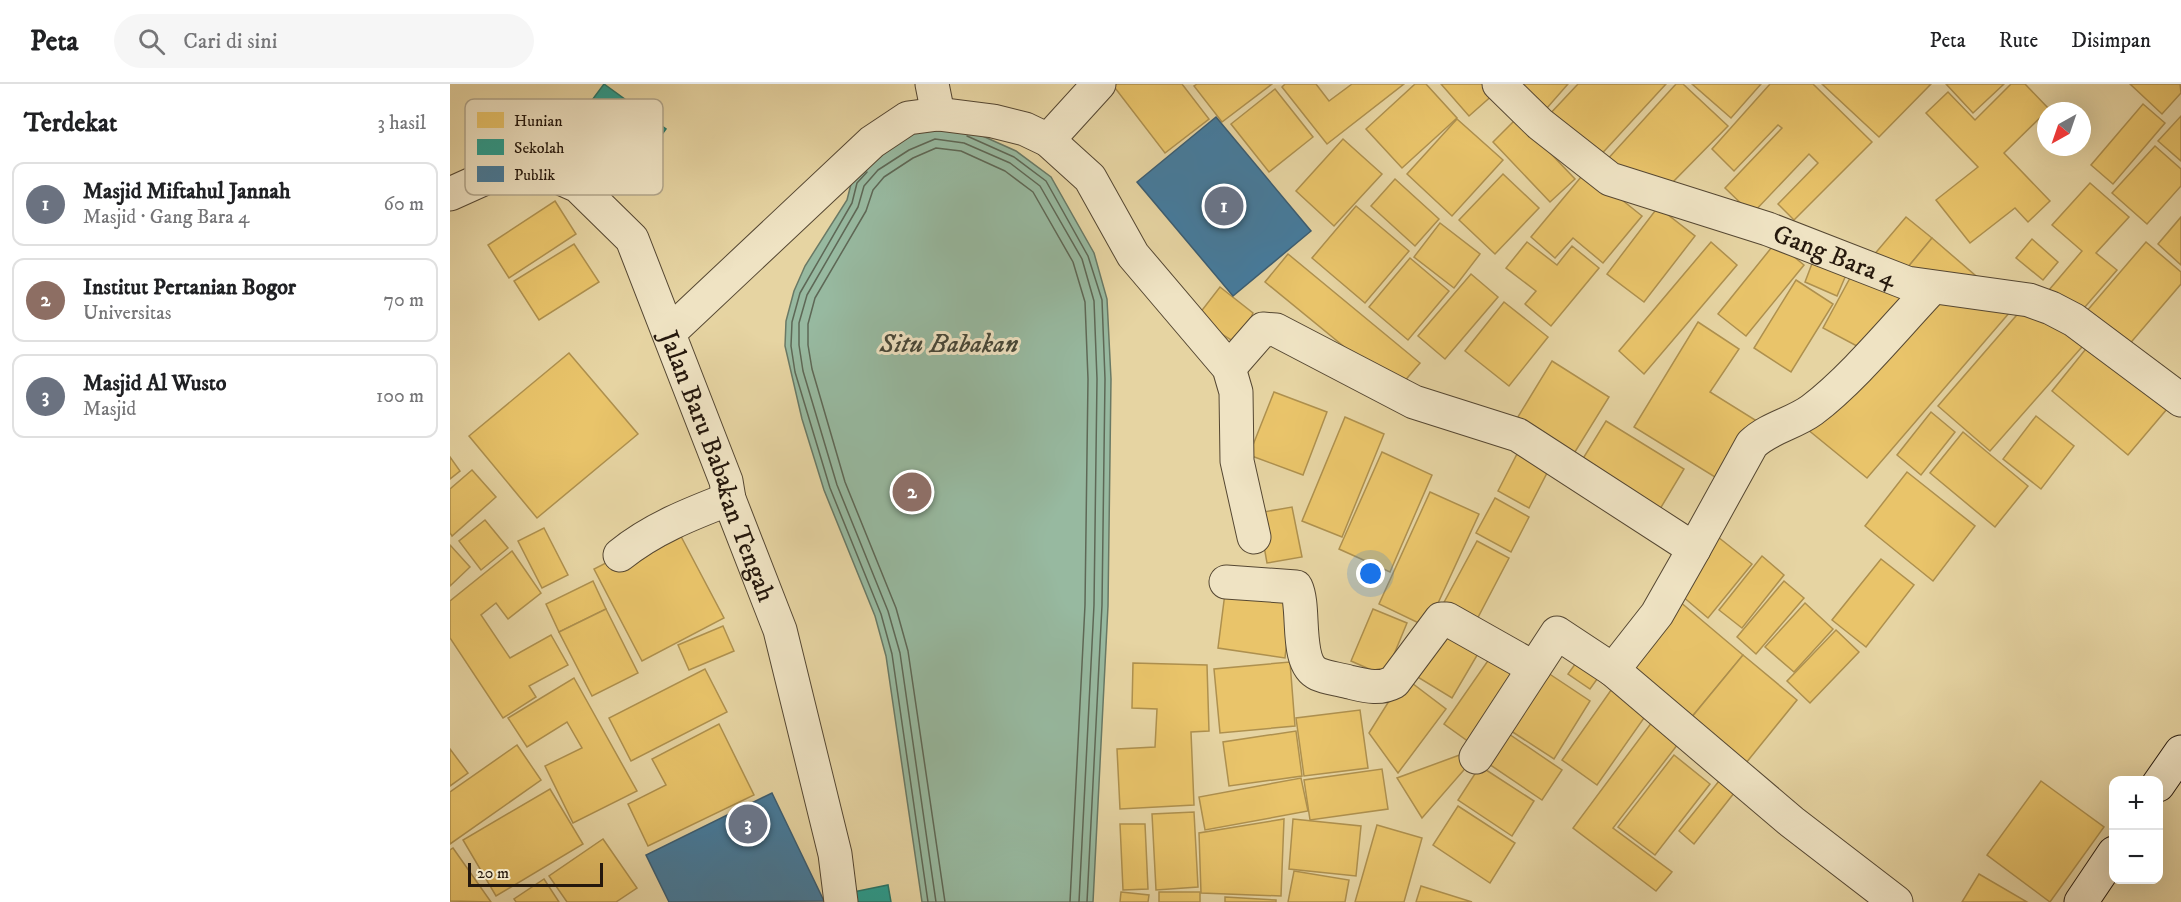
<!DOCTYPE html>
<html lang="id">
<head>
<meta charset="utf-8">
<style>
	:root { --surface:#fff; --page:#f6f6f6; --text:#202124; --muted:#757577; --line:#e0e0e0; --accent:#db2777 }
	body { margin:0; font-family:"IM FELL DW Pica",serif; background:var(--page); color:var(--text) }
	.controls { position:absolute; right:18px; bottom:18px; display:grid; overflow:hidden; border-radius:12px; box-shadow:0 6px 24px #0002 }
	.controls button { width:54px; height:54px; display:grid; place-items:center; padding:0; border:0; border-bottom:2px solid var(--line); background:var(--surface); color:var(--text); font:30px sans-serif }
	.compass { position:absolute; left:1587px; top:18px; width:54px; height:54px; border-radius:50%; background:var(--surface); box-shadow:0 6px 24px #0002; rotate:220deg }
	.scale { position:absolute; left:18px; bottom:15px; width:135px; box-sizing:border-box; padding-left:6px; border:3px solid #25180d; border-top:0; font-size:16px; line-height:21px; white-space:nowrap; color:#25180d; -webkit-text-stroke:4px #efe3c3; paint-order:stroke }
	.you { position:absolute; left:921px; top:490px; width:21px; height:21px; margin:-15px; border:4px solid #fff; border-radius:50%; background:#1a73e8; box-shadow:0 0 0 9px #1a73e833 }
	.badge { display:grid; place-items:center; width:39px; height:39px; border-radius:50%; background:var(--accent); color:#fff; font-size:20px; font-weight:700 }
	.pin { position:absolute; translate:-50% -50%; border:3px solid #fff; box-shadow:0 2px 6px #0006 }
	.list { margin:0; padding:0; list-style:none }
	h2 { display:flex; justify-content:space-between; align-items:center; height:78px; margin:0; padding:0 24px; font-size:26px }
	h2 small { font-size:20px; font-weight:400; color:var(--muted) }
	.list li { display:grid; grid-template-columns:39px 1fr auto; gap:18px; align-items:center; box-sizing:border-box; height:84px; margin:0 12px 12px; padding:0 12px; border:2px solid var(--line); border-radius:12px }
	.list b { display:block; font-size:22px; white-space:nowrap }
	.list p { margin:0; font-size:20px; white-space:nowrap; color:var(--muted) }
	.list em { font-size:20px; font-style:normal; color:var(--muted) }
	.icon { flex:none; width:33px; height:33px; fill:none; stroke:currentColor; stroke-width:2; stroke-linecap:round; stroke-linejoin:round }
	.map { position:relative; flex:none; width:1731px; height:818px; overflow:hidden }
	header { display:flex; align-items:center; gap:36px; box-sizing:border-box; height:84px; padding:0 30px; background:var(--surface); border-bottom:2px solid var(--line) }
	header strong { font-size:28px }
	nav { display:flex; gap:33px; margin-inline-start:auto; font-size:21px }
	.search { width:420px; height:54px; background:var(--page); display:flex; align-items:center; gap:15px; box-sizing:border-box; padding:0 21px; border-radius:33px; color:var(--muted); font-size:22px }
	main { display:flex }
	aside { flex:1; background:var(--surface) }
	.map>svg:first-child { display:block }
</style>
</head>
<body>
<header>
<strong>Peta</strong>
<div class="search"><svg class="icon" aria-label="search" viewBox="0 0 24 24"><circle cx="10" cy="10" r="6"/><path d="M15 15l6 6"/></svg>Cari di sini</div>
<nav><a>Peta</a><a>Rute</a><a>Disimpan</a></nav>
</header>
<main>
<aside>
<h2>Terdekat<small>3 hasil</small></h2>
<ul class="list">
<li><span class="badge" style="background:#6b7280">1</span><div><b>Masjid Miftahul Jannah</b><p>Masjid · Gang Bara 4</p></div><em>60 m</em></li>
<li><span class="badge" style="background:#8d6e63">2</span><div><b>Institut Pertanian Bogor</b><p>Universitas</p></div><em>70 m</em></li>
<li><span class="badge" style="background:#6b7280">3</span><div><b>Masjid Al Wusto</b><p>Masjid</p></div><em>100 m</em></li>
</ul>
</aside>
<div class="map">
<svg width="1731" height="818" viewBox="0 0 1731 818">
	<rect width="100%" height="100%" fill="#e6d4a2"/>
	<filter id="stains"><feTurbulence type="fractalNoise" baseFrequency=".00333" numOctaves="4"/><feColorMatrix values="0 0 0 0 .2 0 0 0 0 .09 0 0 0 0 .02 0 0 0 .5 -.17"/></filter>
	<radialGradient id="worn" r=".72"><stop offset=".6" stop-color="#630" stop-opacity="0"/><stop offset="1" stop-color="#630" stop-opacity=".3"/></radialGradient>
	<path fill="#97b9a0" stroke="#697965" stroke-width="1.5" d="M 482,41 L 517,45 L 566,67 L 601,93 L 644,169 L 657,215 L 661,295 L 658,522 L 643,818 L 472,818 L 436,572 L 425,532 L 374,406 L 352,335 L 335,262 L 336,237 L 344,207 L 355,182 L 397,116 L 402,96 L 452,54 Z"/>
	<g fill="#e9c46a" stroke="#ae904e" stroke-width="1.5">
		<path d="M 662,0 L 732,0 L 759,35 L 715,69 Z"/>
		<path d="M 747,0 L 822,0 L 772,38 L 744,2 Z"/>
		<path d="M 835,0 L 866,0 L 879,17 L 902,0 L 954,0 L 877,60 L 832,3 Z"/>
		<path d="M 965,0 L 976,0 L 1007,34 L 952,84 L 916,45 Z"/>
		<path d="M 991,0 L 1037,0 L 1045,9 L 1019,32 Z"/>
		<path d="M 1070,0 L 1118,0 L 1097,24 Z"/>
		<path d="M 1128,0 L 1216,0 L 1146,76 L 1098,32 Z"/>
		<path d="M 1226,0 L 1233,0 L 1278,42 L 1214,107 L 1155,78 Z"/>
		<path d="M 1242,0 L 1311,0 L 1281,34 Z"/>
		<path d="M 1320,0 L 1363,0 L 1422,58 L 1344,136 L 1328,120 L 1368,79 L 1359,70 L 1302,130 L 1275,104 L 1332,44 L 1328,41 L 1284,87 L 1262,65 Z"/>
		<path d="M 1372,0 L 1481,0 L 1429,53 Z"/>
		<path d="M 1496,0 L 1554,0 L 1523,29 Z"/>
		<path d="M 1561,0 L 1575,0 L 1599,25 L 1554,69 L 1600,117 L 1578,138 L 1565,124 L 1520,159 L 1486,116 L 1528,83 L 1476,29 L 1498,8 L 1525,36 Z"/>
		<path d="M 1680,0 L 1730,0 L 1731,9 L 1712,30 Z"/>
		<path d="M 825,5 L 863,53 L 819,88 L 781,40 Z"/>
		<path d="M 1693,20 L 1715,39 L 1663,100 L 1641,81 Z"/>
		<path d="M 1731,32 L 1731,77 L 1708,57 Z"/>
		<path d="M 1067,34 L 1125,95 L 1100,118 L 1043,58 Z"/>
		<path d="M 1007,35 L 1053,76 L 1002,132 L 957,90 Z"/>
		<path d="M 893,55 L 932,90 L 884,142 L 846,107 Z"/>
		<path d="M 1705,62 L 1731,85 L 1731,102 L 1697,140 L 1662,109 Z"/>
		<path d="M 1136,87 L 1192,132 L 1153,179 L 1123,154 L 1105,174 L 1081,153 Z"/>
		<path d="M 1053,90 L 1089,124 L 1045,170 L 1009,136 Z"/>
		<path d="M 945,95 L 989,135 L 965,162 L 921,122 Z"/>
		<path d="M 1640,99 L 1679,133 L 1646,169 L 1667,186 L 1628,231 L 1599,206 L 1632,167 L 1602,141 Z"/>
		<path d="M 105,117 L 126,150 L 59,194 L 38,161 Z"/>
		<path d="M 906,122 L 959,167 L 915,219 L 862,174 Z"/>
		<path d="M 1208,123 L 1245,152 L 1194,218 L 1157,190 Z"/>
		<path d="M 1456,133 L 1482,154 L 1448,195 L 1417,179 Z"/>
		<path d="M 1731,133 L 1731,181 L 1708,160 Z"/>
		<path d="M 990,139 L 1030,170 L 1004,204 L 964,173 Z"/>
		<path d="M 1482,154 L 1533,198 L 1448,195 Z"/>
		<path d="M 1582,155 L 1608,178 L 1593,196 L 1566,174 Z"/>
		<path d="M 1077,158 L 1107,181 L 1122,162 L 1149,184 L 1101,242 L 1075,220 L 1086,207 L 1056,184 Z"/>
		<path d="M 1261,158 L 1287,181 L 1194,290 L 1169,267 Z"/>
		<path d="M 1326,158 L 1354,181 L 1296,252 L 1268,230 Z"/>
		<path d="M 1696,158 L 1731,188 L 1731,200 L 1677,263 L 1636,228 Z"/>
		<path d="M 124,160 L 149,198 L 89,236 L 64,197 Z"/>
		<path d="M 838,170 L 970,279 L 947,306 L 815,198 Z"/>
		<path d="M 960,174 L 999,207 L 958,256 L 919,223 Z"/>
		<path d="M 1363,177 L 1396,191 L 1387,212 L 1355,198 Z"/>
		<path d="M 1021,190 L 1048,213 L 995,275 L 968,252 Z"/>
		<path d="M 1400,194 L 1472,211 L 1420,269 L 1373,244 Z"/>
		<path d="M 1346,196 L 1383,220 L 1341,288 L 1304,264 Z"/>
		<path d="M 770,203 L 803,229 L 789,261 L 746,234 Z"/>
		<path d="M 1474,213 L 1560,228 L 1417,394 L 1357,345 Z"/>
		<path d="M 1054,218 L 1098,253 L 1059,302 L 1015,267 Z"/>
		<path d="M 1572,225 L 1639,255 L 1540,367 L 1488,322 Z"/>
		<path d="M 1248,238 L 1289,265 L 1260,308 L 1310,339 L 1273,398 L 1184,343 Z"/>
		<path d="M 1639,261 L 1717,325 L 1678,371 L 1602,307 Z"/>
		<path d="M 119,269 L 188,350 L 87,434 L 19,352 Z"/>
		<path d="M 1102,277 L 1159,313 L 1120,376 L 1063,341 Z"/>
		<path d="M 824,308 L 877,328 L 853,391 L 799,371 Z"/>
		<path d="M 1481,328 L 1505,348 L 1471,391 L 1447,371 Z"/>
		<path d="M 1586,332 L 1624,362 L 1591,405 L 1553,375 Z"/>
		<path d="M 895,333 L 934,350 L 892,453 L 852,437 Z"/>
		<path d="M 1156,337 L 1234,385 L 1207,430 L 1129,381 Z"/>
		<path d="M 1513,348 L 1578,402 L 1545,443 L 1480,389 Z"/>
		<path d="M 932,368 L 982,391 L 940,488 L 889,465 Z"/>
		<path d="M 1067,370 L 1098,387 L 1079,424 L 1048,407 Z"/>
		<path d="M 0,373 L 10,387 L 0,395 Z"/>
		<path d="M 22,386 L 46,413 L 2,452 L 0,449 L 0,405 Z"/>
		<path d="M 1457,388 L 1525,442 L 1483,497 L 1415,442 Z"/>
		<path d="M 980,408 L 1029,430 L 977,543 L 929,520 Z"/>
		<path d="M 1045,414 L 1079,433 L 1061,468 L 1026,449 Z"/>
		<path d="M 842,423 L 852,473 L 817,479 L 808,429 Z"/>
		<path d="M 35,436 L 58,464 L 31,486 L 9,457 Z"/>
		<path d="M 226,443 L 274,534 L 192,577 L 144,485 Z"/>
		<path d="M 94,444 L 118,491 L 92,504 L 68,457 Z"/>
		<path d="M 1268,453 L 1302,480 L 1258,534 L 1225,506 Z"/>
		<path d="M 1027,457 L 1059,474 L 1024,541 L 991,524 Z"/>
		<path d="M 0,461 L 20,483 L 0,502 Z"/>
		<path d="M 62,467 L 91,509 L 58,535 L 46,519 L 31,531 L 60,574 L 101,551 L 118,581 L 79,602 L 86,613 L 53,634 L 0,554 L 0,517 Z"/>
		<path d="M 1312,472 L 1334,491 L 1292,544 L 1269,526 Z"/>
		<path d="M 1431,475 L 1464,501 L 1416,563 L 1382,536 Z"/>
		<path d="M 143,497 L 156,525 L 109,548 L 96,520 Z"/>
		<path d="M 1334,497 L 1354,514 L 1306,570 L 1287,553 Z"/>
		<path d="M 775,509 L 841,518 L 835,574 L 768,564 Z"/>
		<path d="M 1229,517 L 1293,571 L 1241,634 L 1177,580 Z"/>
		<path d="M 1355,519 L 1383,545 L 1344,588 L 1315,563 Z"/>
		<path d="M 156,525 L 188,589 L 142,612 L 109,548 Z"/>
		<path d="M 923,525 L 957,539 L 935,592 L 901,577 Z"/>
		<path d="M 273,542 L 284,567 L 239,586 L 228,561 Z"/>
		<path d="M 1386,546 L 1409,568 L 1360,619 L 1337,597 Z"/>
		<path d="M 994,547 L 1029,568 L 1002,614 L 966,592 Z"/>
		<path d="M 1044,568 L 1075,590 L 1026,663 L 994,640 Z"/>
		<path d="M 1133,569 L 1155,584 L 1140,605 L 1118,590 Z"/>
		<path d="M 1293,571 L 1347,616 L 1296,679 L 1241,634 Z"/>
		<path d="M 840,578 L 845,642 L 770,649 L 764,585 Z"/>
		<path d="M 683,579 L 757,581 L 759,647 L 741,648 L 744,721 L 670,725 L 667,665 L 705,663 L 707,625 L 682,624 Z"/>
		<path d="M 255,585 L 277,628 L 181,677 L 159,634 Z"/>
		<path d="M 1095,587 L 1140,617 L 1104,675 L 1058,645 Z"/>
		<path d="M 954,593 L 996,625 L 948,689 L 919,649 Z"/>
		<path d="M 124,594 L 187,707 L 123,739 L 95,682 L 132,664 L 117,638 L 77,663 L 58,634 Z"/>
		<path d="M 1166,599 L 1201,624 L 1147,701 L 1112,676 Z"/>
		<path d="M 910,626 L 918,684 L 854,692 L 846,634 Z"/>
		<path d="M 1208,630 L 1235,651 L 1163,744 L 1222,788 L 1206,807 L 1123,744 Z"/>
		<path d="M 269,640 L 304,711 L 198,762 L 178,720 L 216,701 L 202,675 Z"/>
		<path d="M 846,647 L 852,692 L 779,702 L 773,658 Z"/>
		<path d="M 1056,648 L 1112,686 L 1092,716 L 1036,678 Z"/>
		<path d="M 67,661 L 91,696 L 0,760 L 0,708 Z"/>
		<path d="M 0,665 L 18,689 L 0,702 Z"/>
		<path d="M 1015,669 L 1020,679 L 972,734 L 947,694 Z"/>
		<path d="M 1224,671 L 1260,700 L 1205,771 L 1168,743 Z"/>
		<path d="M 1030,682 L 1084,717 L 1062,752 L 1008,716 Z"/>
		<path d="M 932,685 L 938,725 L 860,736 L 854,696 Z"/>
		<path d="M 1273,692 L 1288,704 L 1244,760 L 1229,747 Z"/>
		<path d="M 851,694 L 858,727 L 755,746 L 749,713 Z"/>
		<path d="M 1591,697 L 1654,743 L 1600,818 L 1537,771 Z"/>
		<path d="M 100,705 L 133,760 L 46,812 L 13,756 Z"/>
		<path d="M 1008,722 L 1065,759 L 1040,799 L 983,761 Z"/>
		<path d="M 744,728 L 748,803 L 706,806 L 702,730 Z"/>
		<path d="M 834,735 L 831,812 L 751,809 L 749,749 Z"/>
		<path d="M 843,735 L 911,742 L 906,792 L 839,785 Z"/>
		<path d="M 670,740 L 695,740 L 698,805 L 673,806 Z"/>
		<path d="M 927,741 L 972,754 L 954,818 L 905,818 Z"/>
		<path d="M 153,755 L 187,804 L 166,818 L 117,818 L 99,792 Z"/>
		<path d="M 3,764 L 41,818 L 0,817 L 0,766 Z"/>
		<path d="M 844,787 L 899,796 L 895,818 L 838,818 Z"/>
		<path d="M 1529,790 L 1577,818 L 1512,818 Z"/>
		<path d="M 94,795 L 109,818 L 66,818 L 64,815 Z"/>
		<path d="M 971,802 L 1022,818 L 966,818 Z"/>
		<path d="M 671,808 L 699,811 L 698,818 L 670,818 Z"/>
		<rect x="709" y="808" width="41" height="10"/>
		<path d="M 775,813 L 826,816 L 826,818 L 775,818 Z"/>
	</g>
	<g fill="#2a9d8f" stroke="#287568" stroke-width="1.5">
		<path d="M 154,0 L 216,45 L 175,101 L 113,55 Z"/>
		<path d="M 438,801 L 441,818 L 399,818 L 398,809 Z"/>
	</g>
	<g fill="#457b9d" stroke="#3b5d72" stroke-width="1.5">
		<path d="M 766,33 L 861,147 L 783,212 L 687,98 Z"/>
		<path d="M 322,709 L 374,817 L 219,818 L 196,771 Z"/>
	</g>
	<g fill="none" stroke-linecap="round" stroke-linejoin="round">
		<g stroke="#5e6856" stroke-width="1.5">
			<path d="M 517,52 L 564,73 L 596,97 L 638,172 L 652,216 L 655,295 L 652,521 L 637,818"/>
			<path d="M 417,88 L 407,99 L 402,119 L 350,209 L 342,238 L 341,262 L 345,288 L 380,404 L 431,530 L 442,570 L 478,818"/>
			<path d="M 486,818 L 450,569 L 438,527 L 387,401 L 353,287 L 349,261 L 349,239 L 357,211 L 408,123 L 414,102 L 428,86 L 459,66 L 485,55 L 514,59 L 560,79 L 590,102 L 632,175 L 644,217 L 647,295 L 644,521 L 629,818"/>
			<path d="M 495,818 L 458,567 L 446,524 L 395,398 L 362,285 L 358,261 L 358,240 L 365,214 L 416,127 L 423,106 L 434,93 L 463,74 L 486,64 L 511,67 L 555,87 L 583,108 L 623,178 L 635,218 L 638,295 L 635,521 L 620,818"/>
		</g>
		<defs>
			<g id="street">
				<path d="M 482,0 L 488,30"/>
				<path id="s1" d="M 1049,0 L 1090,40 L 1160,95 L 1318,145 L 1457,199 L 1579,216 L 1601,224 L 1624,236 L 1731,316"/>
				<path d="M 598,56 L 649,0"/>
				<path id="s2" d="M 0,110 L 40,92 L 67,86 L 101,90 L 128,102 L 182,155 L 276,397 L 279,415 L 330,546 L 385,770 L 391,818"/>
				<path d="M 220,248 L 422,58 L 458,34 L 488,30 L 543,37 L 575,45 L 598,56 L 640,94 L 683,171 L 779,284 L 786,308 L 787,377 L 804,453"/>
				<path d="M 779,284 L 813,245 L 826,246 L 964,318 L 1068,351 L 1244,465 L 1207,530 L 1163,586"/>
				<path d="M 1244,465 L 1302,360 C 1320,343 1343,340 1362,326 C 1403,295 1446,242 1482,204"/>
				<path d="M 170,471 C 202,445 240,430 279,415"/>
				<path d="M 776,498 L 846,503 C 856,524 844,579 868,590 C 877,594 889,595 899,598 C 916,602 929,606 944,598 L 991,535 L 997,535 L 1084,584"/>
				<path d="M 1026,673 L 1107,549 L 1163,586 L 1342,738 L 1446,818"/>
			</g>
			<g id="secondary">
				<path d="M 1708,701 L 1731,668"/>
				<path d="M 1631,818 L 1664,769"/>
			</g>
		</defs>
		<use href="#street" stroke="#554732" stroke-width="35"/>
		<use href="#secondary" stroke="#25180d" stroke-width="35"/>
		<use href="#street" stroke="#efe3c3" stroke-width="33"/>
		<use href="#secondary" stroke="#efe3c3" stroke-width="33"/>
	</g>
	<g text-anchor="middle" stroke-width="6" stroke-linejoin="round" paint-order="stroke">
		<g font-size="26" fill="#25180d" stroke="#efe3c3">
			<text dy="9" stroke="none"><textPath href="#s1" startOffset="384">Gang Bara 4</textPath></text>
			<text dy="9" stroke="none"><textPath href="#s2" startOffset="454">Jalan Baru Babakan Tengah</textPath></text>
		</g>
		<g font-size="27" font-style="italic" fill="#474839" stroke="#efe3c3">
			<text x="499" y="268">Situ Babakan</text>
		</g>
	</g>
	<rect x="15" y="15" width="198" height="96" rx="9" fill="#efe3c3" stroke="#b2a68c" stroke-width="1.5"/>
	<rect x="27" y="28" width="27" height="16" fill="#e9c46a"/>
	<rect x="27" y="55" width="27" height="16" fill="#2a9d8f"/>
	<rect x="27" y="82" width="27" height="16" fill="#457b9d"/>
	<g font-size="16" fill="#25180d">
		<text x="64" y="42">Hunian</text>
		<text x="64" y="69">Sekolah</text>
		<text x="64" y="96">Publik</text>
	</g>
	<rect width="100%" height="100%" filter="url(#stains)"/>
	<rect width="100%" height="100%" fill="url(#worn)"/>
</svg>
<div class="controls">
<button>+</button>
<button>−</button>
</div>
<svg class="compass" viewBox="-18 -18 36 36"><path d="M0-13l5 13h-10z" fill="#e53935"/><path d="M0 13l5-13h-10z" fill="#757577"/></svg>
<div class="scale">20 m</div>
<div class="you"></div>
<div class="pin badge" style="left:774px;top:122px;background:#6b7280">1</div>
<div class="pin badge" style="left:462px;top:408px;background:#8d6e63">2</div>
<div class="pin badge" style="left:298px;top:740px;background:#6b7280">3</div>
</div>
</main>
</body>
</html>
